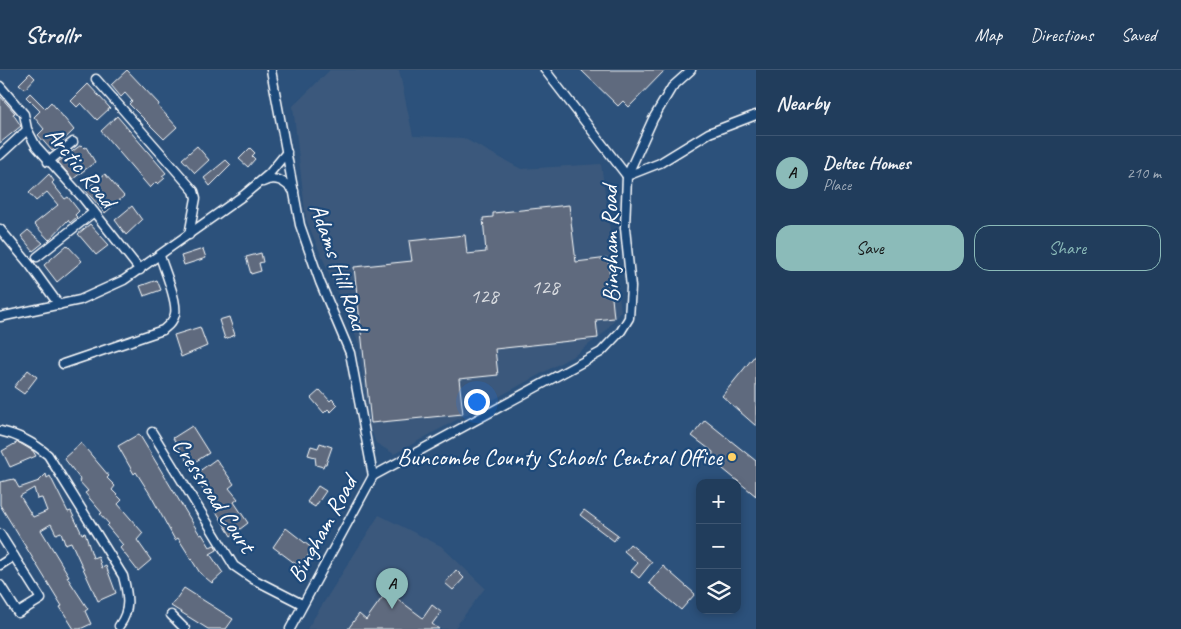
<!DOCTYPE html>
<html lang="en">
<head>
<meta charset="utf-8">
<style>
	:root { --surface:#213d5c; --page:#294462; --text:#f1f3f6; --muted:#a2aebb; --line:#3e5672; --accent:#8bbbb9 }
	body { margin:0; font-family:Caveat,sans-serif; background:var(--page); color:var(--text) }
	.controls { position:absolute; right:15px; bottom:15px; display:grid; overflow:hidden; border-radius:10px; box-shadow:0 2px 8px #0003 }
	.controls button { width:45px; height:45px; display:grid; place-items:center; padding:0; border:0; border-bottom:1px solid var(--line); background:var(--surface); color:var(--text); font:25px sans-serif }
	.you { position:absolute; left:476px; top:331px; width:18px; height:18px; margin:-12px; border:4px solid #fff; border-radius:50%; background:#1a73e8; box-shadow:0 0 0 8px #1a73e833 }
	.badge { display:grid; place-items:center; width:32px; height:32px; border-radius:50%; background:var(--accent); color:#111; font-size:16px; font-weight:700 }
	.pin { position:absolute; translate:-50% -41px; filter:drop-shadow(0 1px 2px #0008) }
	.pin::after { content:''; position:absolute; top:26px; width:18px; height:15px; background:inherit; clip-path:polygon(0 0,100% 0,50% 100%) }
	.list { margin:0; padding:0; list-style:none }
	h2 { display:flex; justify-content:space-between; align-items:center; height:65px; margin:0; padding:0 20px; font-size:21px }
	h2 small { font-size:16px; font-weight:400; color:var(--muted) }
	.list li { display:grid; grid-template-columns:32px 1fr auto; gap:15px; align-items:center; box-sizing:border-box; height:75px; padding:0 20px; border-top:1px solid var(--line) }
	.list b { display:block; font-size:19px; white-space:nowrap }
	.list p { margin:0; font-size:16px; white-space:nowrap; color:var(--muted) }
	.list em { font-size:16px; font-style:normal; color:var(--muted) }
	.actions { display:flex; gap:10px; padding:15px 20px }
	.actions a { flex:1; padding:11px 0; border:1px solid var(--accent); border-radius:15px; text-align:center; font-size:18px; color:var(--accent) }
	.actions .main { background:var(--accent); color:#111 }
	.icon { flex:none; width:28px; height:28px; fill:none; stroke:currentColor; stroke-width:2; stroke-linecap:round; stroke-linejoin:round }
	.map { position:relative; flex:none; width:756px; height:559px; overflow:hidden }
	header { display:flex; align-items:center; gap:30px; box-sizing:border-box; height:70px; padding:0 25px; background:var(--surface); border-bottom:1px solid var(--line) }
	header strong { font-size:24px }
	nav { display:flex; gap:28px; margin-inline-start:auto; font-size:18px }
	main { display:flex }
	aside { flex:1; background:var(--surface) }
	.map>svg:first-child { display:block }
</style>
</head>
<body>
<header>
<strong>Strollr</strong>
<nav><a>Map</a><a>Directions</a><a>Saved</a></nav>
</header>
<main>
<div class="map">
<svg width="756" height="559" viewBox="0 0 756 559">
	<rect width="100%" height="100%" fill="#2c517b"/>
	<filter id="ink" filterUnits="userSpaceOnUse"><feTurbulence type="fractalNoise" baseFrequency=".02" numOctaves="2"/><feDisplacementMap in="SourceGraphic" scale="10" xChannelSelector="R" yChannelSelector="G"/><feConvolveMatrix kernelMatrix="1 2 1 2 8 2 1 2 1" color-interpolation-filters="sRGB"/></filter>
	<g filter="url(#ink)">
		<g fill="#3b597c">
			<path d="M 330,0 L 399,0 L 413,66 L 463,68 L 521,99 L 601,94 L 621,241 L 604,263 L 575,285 L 394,384 L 376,373 L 368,352 L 359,274 L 306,149 L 293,36 Z"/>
			<path d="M 379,445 L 441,476 L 485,518 L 454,559 L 307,559 Z"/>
		</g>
		<g fill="#5e6b7e" stroke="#fff" fill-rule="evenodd">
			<path d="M 127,0 L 159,34 L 158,36 L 177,57 L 164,69 L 129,34 L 132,31 L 125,23 L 121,27 L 111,15 Z"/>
			<path d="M 581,0 L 665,0 L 629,37 L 623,31 L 618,36 Z"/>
			<path d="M 30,3 L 35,8 L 25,19 L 19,14 Z"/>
			<path d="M 88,14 L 110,38 L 97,50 L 81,33 L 77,37 L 71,31 Z"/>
			<path d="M 30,23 L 45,38 L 51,32 L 74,60 L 52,81 L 38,65 L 44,59 L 34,47 L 40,41 L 26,27 Z"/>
			<path d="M 0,26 L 15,43 L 13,44 L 21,56 L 0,73 Z"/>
			<path d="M 117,46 L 166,103 L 162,106 L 165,108 L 158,114 L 156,112 L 150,118 L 101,61 Z"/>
			<path d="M 81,75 L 84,78 L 86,77 L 95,92 L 73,109 L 58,92 Z"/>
			<path d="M 197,76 L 209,90 L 195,103 L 182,89 Z"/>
			<path d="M 250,78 L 255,83 L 252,86 L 255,89 L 248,97 L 239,89 Z"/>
			<path d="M 226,90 L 231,95 L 210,116 L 204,108 Z"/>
			<path d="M 49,104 L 54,111 L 52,113 L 65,129 L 68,127 L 79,141 L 75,145 L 77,147 L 70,153 L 68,150 L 49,170 L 34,154 L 58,135 L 47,122 L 36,131 L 29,123 Z"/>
			<path d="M 105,104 L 124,126 L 105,143 L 85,120 Z"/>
			<path d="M 569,135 L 576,192 L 608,188 L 614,248 L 596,250 L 598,268 L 495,279 L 498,305 L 459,309 L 463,344 L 371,353 L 354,197 L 412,191 L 409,171 L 465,165 L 467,184 L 486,182 L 483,148 L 493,147 L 493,143 Z"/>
			<path d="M 132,136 L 142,150 L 126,165 L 115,150 Z"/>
			<path d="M 90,154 L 109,175 L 96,185 L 78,164 Z"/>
			<path d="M 28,160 L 43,173 L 33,181 L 21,166 Z"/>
			<path d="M 67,175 L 82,191 L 57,212 L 44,195 Z"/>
			<path d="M 203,179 L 206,188 L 184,195 L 181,186 Z"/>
			<path d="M 261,183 L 263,192 L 259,193 L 261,201 L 251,204 L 246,187 Z"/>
			<path d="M 157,210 L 161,220 L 144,226 L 140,216 Z"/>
			<path d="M 229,247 L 235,265 L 225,269 L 219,250 Z"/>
			<path d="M 200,257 L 207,276 L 181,287 L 174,265 Z"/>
			<path d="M 756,284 L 756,356 L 722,326 Z"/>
			<path d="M 28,300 L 37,307 L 24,324 L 14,317 Z"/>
			<path d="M 320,320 L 330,331 L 332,329 L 338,335 L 331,342 L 328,339 L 324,343 L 311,328 Z"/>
			<path d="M 705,350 L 756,391 L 756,426 L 712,390 L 713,382 L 692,366 Z"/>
			<path d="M 192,356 L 209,383 L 190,395 L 173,368 Z"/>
			<path d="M 139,364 L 200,465 L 202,464 L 210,477 L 214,475 L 217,480 L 210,484 L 223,503 L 212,513 L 200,503 L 178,468 L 175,470 L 150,424 L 136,402 L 134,404 L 118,376 Z"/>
			<path d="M 18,372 L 33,381 L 36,386 L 10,397 L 2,381 Z"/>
			<path d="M 81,373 L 109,406 L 107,408 L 115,416 L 112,420 L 122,430 L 118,434 L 143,463 L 137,470 L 151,490 L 138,501 L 120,478 L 123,475 L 107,456 L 109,454 L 100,444 L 102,443 L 85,423 L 88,421 L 79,411 L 80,409 L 64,388 Z"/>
			<path d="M 320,373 L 332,377 L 326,394 L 324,394 L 323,397 L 316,395 L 315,387 L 308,385 L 311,376 L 318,378 Z"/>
			<path d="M 216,389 L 234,414 L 229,418 L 238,429 L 234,432 L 248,453 L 231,466 L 194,405 Z"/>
			<path d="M 46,404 L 47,408 L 50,406 L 68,442 L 71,441 L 82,464 L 85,463 L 93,488 L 98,486 L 102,498 L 106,496 L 116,523 L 98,531 L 71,472 L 65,474 L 61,462 L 56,464 L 51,454 L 41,460 L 69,506 L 67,507 L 88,539 L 85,541 L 91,554 L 80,559 L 74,559 L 60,537 L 62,536 L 0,435 L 0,412 L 14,409 L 19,418 L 39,411 ZM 34,418 L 37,429 L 42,428 L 47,441 L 33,447 L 20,426 Z"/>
			<path d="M 318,416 L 326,421 L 315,437 L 307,432 Z"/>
			<path d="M 584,440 L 618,465 L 614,471 L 580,445 Z"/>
			<path d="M 286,458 L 313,479 L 300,497 L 273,477 Z"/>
			<path d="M 630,474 L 652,492 L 639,508 L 631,501 L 638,493 L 624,481 Z"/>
			<path d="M 663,496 L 695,524 L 681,540 L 649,513 Z"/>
			<path d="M 456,500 L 464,508 L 453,520 L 445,513 Z"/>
			<path d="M 184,518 L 233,549 L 226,559 L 208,559 L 171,536 Z"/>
			<path d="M 387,521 L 423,548 L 432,535 L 441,542 L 432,554 L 439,559 L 348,559 L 359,544 L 366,550 Z"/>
		</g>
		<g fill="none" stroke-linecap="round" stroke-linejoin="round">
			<defs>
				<g id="minor">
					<path d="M 271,0 L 300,155 L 320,212 L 350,283 L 373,406"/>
					<path d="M 545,0 L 627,106"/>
					<path d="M 96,9 L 194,121 L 196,128 L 189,165"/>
					<path d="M 0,16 L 24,44 L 27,59 L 36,76 L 83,128 L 140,200"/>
					<path d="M 0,85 L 27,60"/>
					<path d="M 48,92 L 73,72"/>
					<path d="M 627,106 L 660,93 L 709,63 L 756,45"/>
					<path d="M 263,112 C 276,105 285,112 294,121"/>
					<path d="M 0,159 L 30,195 L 59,235"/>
					<path d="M 37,187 L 94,142"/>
					<path d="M 0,247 L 80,230 L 124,210 L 244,125 L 269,104 L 287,82"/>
					<path d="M 63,294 L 163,260 C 168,256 174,250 175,244 C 178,231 164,199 160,186"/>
					<path d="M 0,361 C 19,365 33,372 48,385 L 123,506 C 128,525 131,540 119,556"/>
					<path d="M 152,362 L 234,496 L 253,509 L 302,534"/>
					<path d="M 0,464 L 41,529 L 18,543 L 0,515"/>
					<path d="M 0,495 L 14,486"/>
					<path d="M 171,545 L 185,559"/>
					<path d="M 290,559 L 373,406 L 601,282 L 621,261 L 629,248 L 631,217 L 625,158 L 627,106 L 653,49 L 672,17 L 691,0"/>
				</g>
			</defs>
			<use href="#minor" stroke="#fff" stroke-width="11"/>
			<use href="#minor" stroke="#1f4a7a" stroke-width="8"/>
		</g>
	</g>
	<circle fill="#ffd166" stroke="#1f4a7a" stroke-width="2" cx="732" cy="387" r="5"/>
	<g text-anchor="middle" stroke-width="4.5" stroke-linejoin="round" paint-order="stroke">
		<g font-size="21" fill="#d7dadf">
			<text x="545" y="224">128</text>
			<text x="484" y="233">128</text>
		</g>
		<g font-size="24" fill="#fff" stroke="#1f4a7a">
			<text transform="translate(81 97) rotate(51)" y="8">Arctic Road</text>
			<text transform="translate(610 174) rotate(-91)" y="8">Bingham Road</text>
			<text transform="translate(339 197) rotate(71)" y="8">Adams Hill Road</text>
			<text transform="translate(214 425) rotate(57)" y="8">Cressroad Court</text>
			<text transform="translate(322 459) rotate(-61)" y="8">Bingham Road</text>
		</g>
		<g font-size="24" fill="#fff" stroke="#1f4a7a" text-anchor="end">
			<text x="722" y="395">Buncombe County Schools Central Office</text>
		</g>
	</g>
</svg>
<div class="controls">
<button>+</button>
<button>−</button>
<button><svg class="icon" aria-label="layers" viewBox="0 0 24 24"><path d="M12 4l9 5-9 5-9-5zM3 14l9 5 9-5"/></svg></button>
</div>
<div class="you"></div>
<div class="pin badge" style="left:392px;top:539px">A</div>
</div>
<aside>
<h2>Nearby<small></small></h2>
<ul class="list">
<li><span class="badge">A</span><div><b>Deltec Homes</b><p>Place</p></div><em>210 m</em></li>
</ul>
<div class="actions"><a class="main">Save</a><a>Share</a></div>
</aside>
</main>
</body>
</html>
